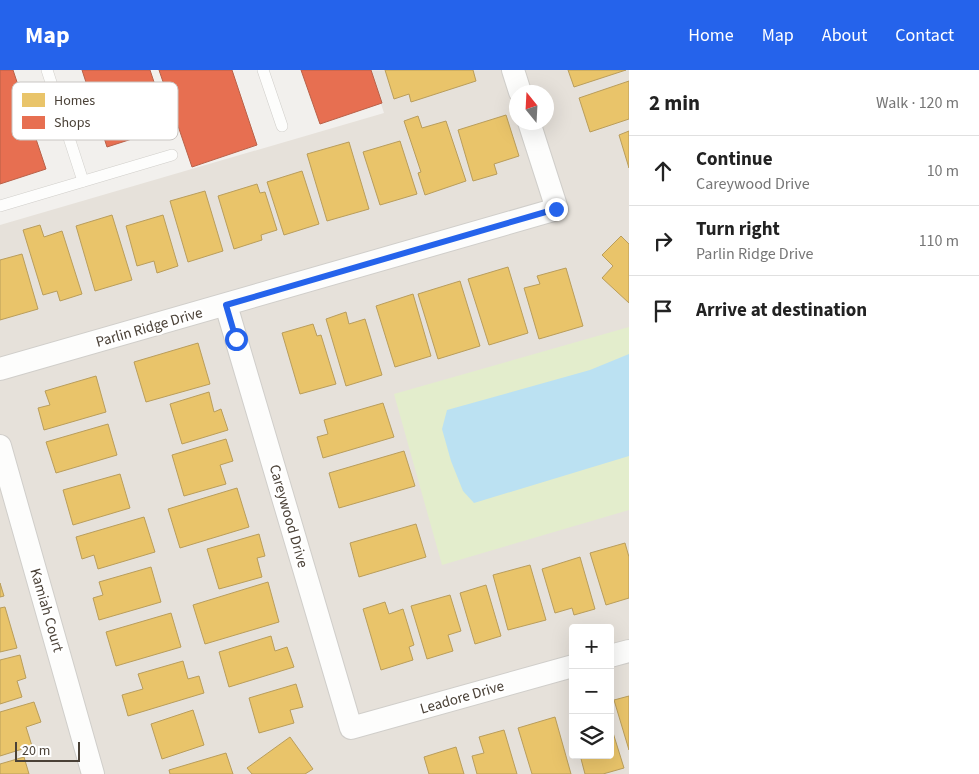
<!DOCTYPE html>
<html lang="en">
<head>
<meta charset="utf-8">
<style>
	:root { --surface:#fff; --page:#f6f6f6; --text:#222; --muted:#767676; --line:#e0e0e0; --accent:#2563eb }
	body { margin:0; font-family:"Source Sans 3",sans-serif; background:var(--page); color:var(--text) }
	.controls { position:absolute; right:15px; bottom:15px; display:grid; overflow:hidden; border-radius:5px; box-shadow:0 5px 20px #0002 }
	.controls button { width:45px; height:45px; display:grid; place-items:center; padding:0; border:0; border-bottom:1px solid var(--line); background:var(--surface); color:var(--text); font:25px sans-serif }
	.compass { position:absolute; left:509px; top:15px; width:45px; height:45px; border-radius:50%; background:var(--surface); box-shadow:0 5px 20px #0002; rotate:342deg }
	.scale { position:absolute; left:15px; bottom:12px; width:65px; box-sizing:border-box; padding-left:5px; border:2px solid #4a4137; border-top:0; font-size:14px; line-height:18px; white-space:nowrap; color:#4a4137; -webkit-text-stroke:4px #fff; paint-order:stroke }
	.stop { position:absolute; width:15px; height:15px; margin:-11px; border:4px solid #2563eb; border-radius:50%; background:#fff }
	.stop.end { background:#2563eb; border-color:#fff; box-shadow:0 1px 5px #0008 }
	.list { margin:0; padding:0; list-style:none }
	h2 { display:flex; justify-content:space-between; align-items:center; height:65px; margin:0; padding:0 20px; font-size:21px }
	h2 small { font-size:16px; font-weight:400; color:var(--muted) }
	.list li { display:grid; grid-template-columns:32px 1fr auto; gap:15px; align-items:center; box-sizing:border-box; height:70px; padding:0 20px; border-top:1px solid var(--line) }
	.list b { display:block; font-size:19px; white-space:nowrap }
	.list p { margin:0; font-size:16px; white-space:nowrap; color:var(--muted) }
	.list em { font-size:16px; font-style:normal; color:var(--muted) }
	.icon { flex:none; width:28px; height:28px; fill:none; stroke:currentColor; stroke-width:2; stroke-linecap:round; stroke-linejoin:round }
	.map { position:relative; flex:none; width:629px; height:704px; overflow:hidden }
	header { display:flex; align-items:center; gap:30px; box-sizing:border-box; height:70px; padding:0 25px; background:var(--accent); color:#fff }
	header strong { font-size:24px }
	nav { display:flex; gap:28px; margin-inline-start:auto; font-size:18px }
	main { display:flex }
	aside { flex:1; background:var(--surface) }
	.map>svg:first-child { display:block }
</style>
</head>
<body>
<header>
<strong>Map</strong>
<nav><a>Home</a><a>Map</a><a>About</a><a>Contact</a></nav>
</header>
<main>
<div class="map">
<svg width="629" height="704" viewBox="0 0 629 704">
	<rect width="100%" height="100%" fill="#f2f0ed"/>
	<path fill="#e6e1da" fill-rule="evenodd" d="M 370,0 L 629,0 L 629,704 L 0,704 L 0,155 L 384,43 ZM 516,22 L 546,22 L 546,52 L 516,52 ZM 573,558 L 610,558 L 610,685 L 573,685 Z"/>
	<path fill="#e3edcc" d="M 629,257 L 629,440 L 442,495 L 394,324 Z"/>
	<path fill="#bbe1f2" d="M 629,284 L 629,386 L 474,433 L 463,421 L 451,391 L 442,359 L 447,340 L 590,300 Z"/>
	<g fill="#e9c46a" stroke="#b99d5b">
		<path d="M 385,0 L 473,0 L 476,11 L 411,32 L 409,24 L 394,29 Z"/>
		<path d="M 568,0 L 626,0 L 574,17 Z"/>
		<path d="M 629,11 L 629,49 L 590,62 L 579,28 Z"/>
		<path d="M 506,45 L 519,86 L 494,94 L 497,104 L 473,111 L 458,60 Z"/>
		<path d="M 418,46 L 422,58 L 446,51 L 466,111 L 425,125 L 418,103 L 421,102 L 404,51 Z"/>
		<path d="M 629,61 L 629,98 L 619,65 Z"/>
		<path d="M 400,71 L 417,124 L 380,135 L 363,82 Z"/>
		<path d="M 349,72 L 369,139 L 327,151 L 307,84 Z"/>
		<path d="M 302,101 L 319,154 L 284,165 L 267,112 Z"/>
		<path d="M 257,114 L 260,123 L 265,122 L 277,160 L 261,165 L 262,170 L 234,179 L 218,126 Z"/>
		<path d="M 205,121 L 223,181 L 188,192 L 170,131 Z"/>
		<path d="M 112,145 L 132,210 L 95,221 L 76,156 Z"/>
		<path d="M 163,145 L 178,196 L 157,203 L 154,191 L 137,196 L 126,156 Z"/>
		<path d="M 40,155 L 44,167 L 62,161 L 82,224 L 60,231 L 57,221 L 43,225 L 23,160 Z"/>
		<path d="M 621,166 L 629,174 L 629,233 L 602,208 L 613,196 L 602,185 Z"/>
		<path d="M 22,184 L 38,239 L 0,250 L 0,190 Z"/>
		<path d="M 508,197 L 528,263 L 489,275 L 468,209 Z"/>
		<path d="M 566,198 L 583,256 L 539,269 L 524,218 L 540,214 L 537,206 Z"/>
		<path d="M 460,211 L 480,276 L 438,289 L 418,224 Z"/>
		<path d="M 413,224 L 431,286 L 395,297 L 376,236 Z"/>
		<path d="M 346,242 L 349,254 L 365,249 L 382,305 L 346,316 L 326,249 Z"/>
		<path d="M 313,254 L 317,266 L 321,265 L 336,314 L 300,324 L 282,263 Z"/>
		<path d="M 198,273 L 210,314 L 146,332 L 134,292 Z"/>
		<path d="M 96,306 L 106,342 L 44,360 L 38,338 L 50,335 L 45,321 Z"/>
		<path d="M 209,322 L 214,342 L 221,339 L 228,360 L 182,374 L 170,334 Z"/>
		<path d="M 383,333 L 394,367 L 323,388 L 317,367 L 328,364 L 324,350 Z"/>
		<path d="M 108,354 L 117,385 L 56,403 L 46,372 Z"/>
		<path d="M 226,369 L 233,391 L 220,395 L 226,414 L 184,426 L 172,385 Z"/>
		<path d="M 404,381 L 415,416 L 339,438 L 329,403 Z"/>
		<path d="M 120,404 L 130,438 L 73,455 L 63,420 Z"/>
		<path d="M 237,418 L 249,457 L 180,478 L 168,439 Z"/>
		<path d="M 144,447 L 155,482 L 98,499 L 94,485 L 82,489 L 76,467 Z"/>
		<path d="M 416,454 L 426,487 L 359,507 L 350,473 Z"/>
		<path d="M 259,464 L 265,486 L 257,488 L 262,507 L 219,519 L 207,479 Z"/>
		<path d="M 625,473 L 629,487 L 629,528 L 606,535 L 590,483 Z"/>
		<path d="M 580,487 L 595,539 L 574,545 L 572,538 L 555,543 L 542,499 Z"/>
		<path d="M 530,495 L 546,550 L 508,560 L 493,505 Z"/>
		<path d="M 151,497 L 161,532 L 99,550 L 93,528 L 103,525 L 99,512 Z"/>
		<path d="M 268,512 L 279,552 L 205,574 L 193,535 Z"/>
		<path d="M 0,513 L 4,526 L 0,527 Z"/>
		<path d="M 486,515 L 501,566 L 475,574 L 460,523 Z"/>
		<path d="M 450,525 L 461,561 L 448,565 L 453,581 L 427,589 L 411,536 Z"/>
		<path d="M 385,532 L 389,544 L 403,539 L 414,575 L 409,577 L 413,590 L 381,600 L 363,539 Z"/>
		<path d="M 5,537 L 17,578 L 0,582 L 0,538 Z"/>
		<path d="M 171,543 L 181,577 L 116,596 L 106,562 Z"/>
		<path d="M 271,566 L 275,581 L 287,577 L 294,597 L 229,617 L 219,582 Z"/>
		<path d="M 20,585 L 26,608 L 17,611 L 22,627 L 0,634 L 0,590 Z"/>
		<path d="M 183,591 L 188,609 L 199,606 L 204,623 L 128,646 L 122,625 L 143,619 L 138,604 Z"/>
		<path d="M 296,614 L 303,637 L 290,640 L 294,653 L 259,663 L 249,628 Z"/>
		<path d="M 629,626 L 629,680 L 614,630 Z"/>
		<path d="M 34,632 L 41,652 L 26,657 L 32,676 L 0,686 L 0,642 Z"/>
		<path d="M 193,640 L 204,675 L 162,689 L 151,654 Z"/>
		<path d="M 555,647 L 571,704 L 532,704 L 518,658 Z"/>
		<path d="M 610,653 L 624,698 L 603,704 L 585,704 L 580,685 L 610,685 Z"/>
		<path d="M 504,660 L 517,704 L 477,704 L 472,686 L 484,683 L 479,667 Z"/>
		<path d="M 290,667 L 313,699 L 305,704 L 252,704 L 247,698 Z"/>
		<path d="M 456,677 L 464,704 L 429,704 L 424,687 Z"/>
		<path d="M 226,683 L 233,704 L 170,704 L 169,700 Z"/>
		<path d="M 24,687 L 29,704 L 0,704 L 0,694 Z"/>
	</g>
	<g fill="#e76f51" stroke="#b86149">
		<path d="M 0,0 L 13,0 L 46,99 L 0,114 Z"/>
		<path d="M 82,0 L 150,0 L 169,57 L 107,77 Z"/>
		<path d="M 159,0 L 232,0 L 257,75 L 192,97 Z"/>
		<path d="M 301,0 L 371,0 L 382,33 L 320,54 Z"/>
	</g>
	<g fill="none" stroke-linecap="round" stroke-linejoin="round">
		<defs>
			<g id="lane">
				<path d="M 47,0 L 83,111"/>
				<path d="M 263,0 L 282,56"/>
				<path d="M 0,136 L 172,85"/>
			</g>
			<g id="street">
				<path d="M 513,0 L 520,22"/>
				<path d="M 226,235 L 351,658 L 573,596"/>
				<path d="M 0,299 L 557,139 L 529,52"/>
				<path d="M 0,376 L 93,704"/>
				<path d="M 610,586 L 629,581"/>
			</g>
		</defs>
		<use href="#lane" stroke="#d0ceca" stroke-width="12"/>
		<use href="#street" stroke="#d0ceca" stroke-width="24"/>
		<use href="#lane" stroke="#fdfdfc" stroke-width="11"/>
		<use href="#street" stroke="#fdfdfc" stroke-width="22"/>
	</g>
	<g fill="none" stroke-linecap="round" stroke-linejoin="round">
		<path stroke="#2563eb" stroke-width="6" d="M 236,269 L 226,235 L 556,139"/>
	</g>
	<g text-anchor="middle" stroke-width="5" stroke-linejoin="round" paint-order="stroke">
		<g font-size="15" fill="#4a4137" stroke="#fff">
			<text transform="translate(149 257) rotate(-16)" y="5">Parlin Ridge Drive</text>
			<text transform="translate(289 446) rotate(74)" y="5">Careywood Drive</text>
			<text transform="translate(47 540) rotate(74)" y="5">Kamiah Court</text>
			<text transform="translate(462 627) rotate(-16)" y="5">Leadore Drive</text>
		</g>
	</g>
	<rect x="12" y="12" width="166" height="58" rx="8" fill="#fff" stroke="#c9c6c3" stroke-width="1"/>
	<rect x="22" y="23" width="23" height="14" fill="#e9c46a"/>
	<rect x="22" y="46" width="23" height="13" fill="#e76f51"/>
	<g font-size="14" fill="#4a4137">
		<text x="54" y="35">Homes</text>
		<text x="54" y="57">Shops</text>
	</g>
</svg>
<div class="controls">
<button>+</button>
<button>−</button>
<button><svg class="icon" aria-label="layers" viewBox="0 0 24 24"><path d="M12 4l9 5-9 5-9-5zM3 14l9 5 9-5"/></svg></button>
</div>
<svg class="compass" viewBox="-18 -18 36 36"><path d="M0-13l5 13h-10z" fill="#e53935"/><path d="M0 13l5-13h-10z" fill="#767676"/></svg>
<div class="scale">20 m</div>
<div class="stop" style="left:236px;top:269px"></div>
<div class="stop end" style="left:556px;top:139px"></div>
</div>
<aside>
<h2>2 min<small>Walk · 120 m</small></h2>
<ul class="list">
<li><svg class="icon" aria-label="ahead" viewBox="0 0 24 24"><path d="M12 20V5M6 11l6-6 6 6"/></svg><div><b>Continue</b><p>Careywood Drive</p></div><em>10 m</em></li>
<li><svg class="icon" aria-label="right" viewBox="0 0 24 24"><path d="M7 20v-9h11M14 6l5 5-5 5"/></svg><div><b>Turn right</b><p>Parlin Ridge Drive</p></div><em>110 m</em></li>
<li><svg class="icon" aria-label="arrive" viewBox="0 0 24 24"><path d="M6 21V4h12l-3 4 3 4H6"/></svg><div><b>Arrive at destination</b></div></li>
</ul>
</aside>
</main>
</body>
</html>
